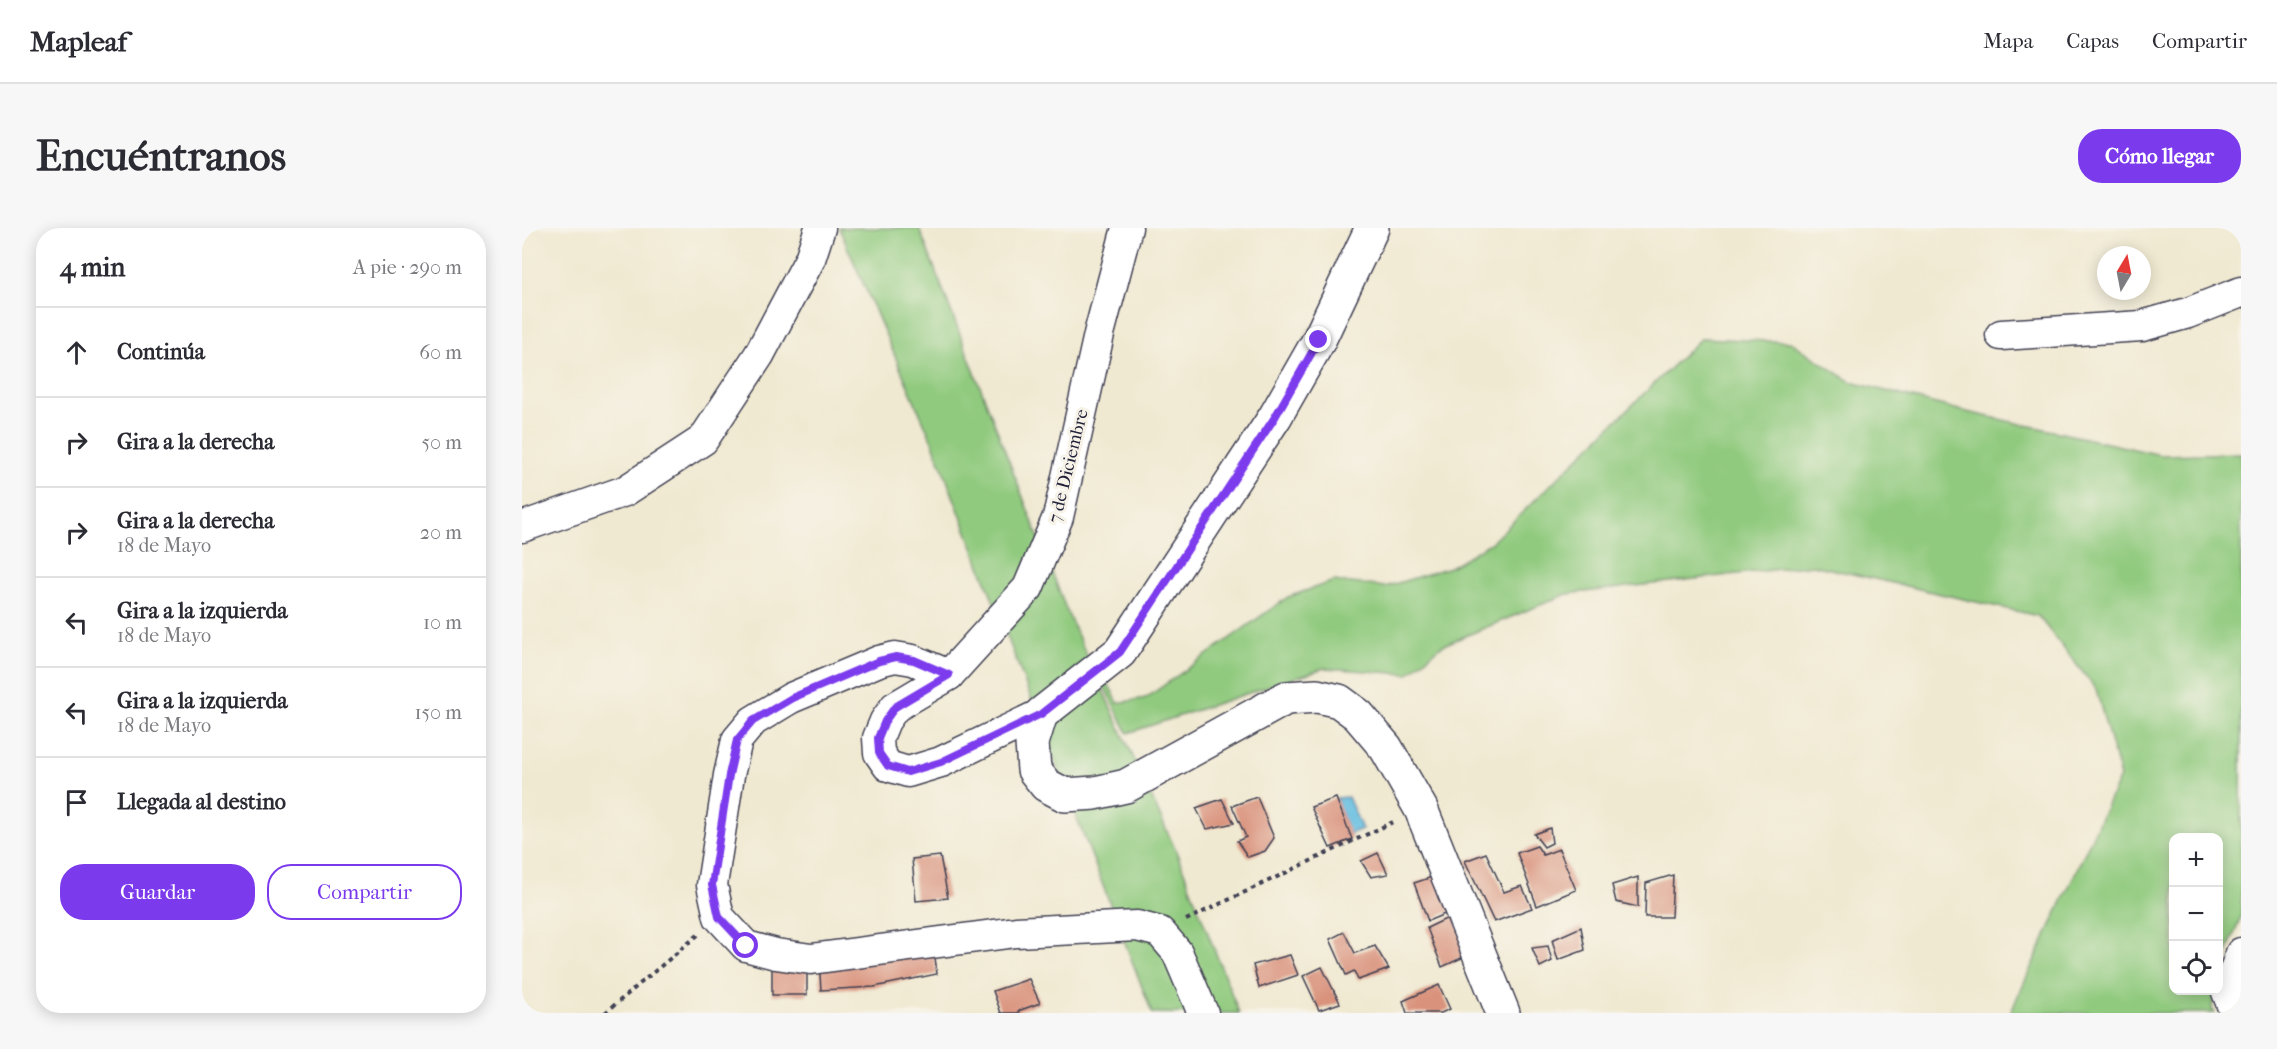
<!DOCTYPE html>
<html lang="es">
<head>
<meta charset="utf-8">
<style>
	:root { --surface:#fff; --page:#f7f7f7; --text:#2b2b33; --muted:#7c7c81; --line:#e1e1e2; --accent:#7c3aed }
	body { margin:0; font-family:"IM FELL French Canon",serif; background:var(--page); color:var(--text) }
	.controls { position:absolute; right:18px; bottom:18px; display:grid; overflow:hidden; border-radius:12px; box-shadow:0 3px 15px #0003 }
	.controls button { width:54px; height:54px; display:grid; place-items:center; padding:0; border:0; border-bottom:2px solid var(--line); background:var(--surface); color:var(--text); font:30px sans-serif }
	.compass { position:absolute; left:1575px; top:18px; width:54px; height:54px; border-radius:50%; background:var(--surface); box-shadow:0 3px 15px #0003; rotate:10deg }
	.stop { position:absolute; width:18px; height:18px; margin:-14px; border:4px solid #7c3aed; border-radius:50%; background:#fff }
	.stop.end { background:#7c3aed; border-color:#fff; box-shadow:0 2px 6px #0008 }
	.list { margin:0; padding:0; list-style:none }
	h2 { display:flex; justify-content:space-between; align-items:center; height:78px; margin:0; padding:0 24px; font-size:26px }
	h2 small { font-size:20px; font-weight:400; color:var(--muted) }
	.list li { display:grid; grid-template-columns:39px 1fr auto; gap:18px; align-items:center; box-sizing:border-box; height:90px; padding:0 24px; border-top:2px solid var(--line) }
	.list b { display:block; font-size:22px; white-space:nowrap }
	.list p { margin:0; font-size:20px; white-space:nowrap; color:var(--muted) }
	.list em { font-size:20px; font-style:normal; color:var(--muted) }
	.actions { display:flex; gap:12px; padding:18px 24px }
	.actions a { flex:1; padding:14px 0; border:2px solid var(--accent); border-radius:24px; text-align:center; font-size:21px; color:var(--accent) }
	.actions .main { background:var(--accent); color:#fff }
	.icon { flex:none; width:33px; height:33px; fill:none; stroke:currentColor; stroke-width:2; stroke-linecap:round; stroke-linejoin:round }
	.map { position:relative; flex:none; width:1719px; height:785px; overflow:hidden; border-radius:24px }
	header { display:flex; align-items:center; gap:36px; box-sizing:border-box; height:84px; padding:0 30px; background:var(--surface); border-bottom:2px solid var(--line) }
	header strong { font-size:28px }
	nav { display:flex; gap:33px; margin-inline-start:auto; font-size:21px }
	.intro { display:flex; align-items:center; justify-content:space-between; box-sizing:border-box; height:144px; padding:0 36px }
	h1 { margin:0; font-size:42px }
	.button { padding:15px 27px; border-radius:24px; background:var(--accent); color:#fff; font-size:21px; font-weight:700 }
	main { display:flex; gap:36px; padding:0 36px }
	aside { flex:1; background:var(--surface); border-radius:24px; box-shadow:0 3px 15px #0003 }
	.map>svg:first-child { display:block }
</style>
</head>
<body>
<header>
<strong>Mapleaf</strong>
<nav><a>Mapa</a><a>Capas</a><a>Compartir</a></nav>
</header>
<div class="intro"><h1>Encuéntranos</h1><a class="button">Cómo llegar</a></div>
<main>
<aside>
<h2>4 min<small>A pie · 290 m</small></h2>
<ul class="list">
<li><svg class="icon" aria-label="ahead" viewBox="0 0 24 24"><path d="M12 20V5M6 11l6-6 6 6"/></svg><div><b>Continúa</b></div><em>60 m</em></li>
<li><svg class="icon" aria-label="right" viewBox="0 0 24 24"><path d="M7 20v-9h11M14 6l5 5-5 5"/></svg><div><b>Gira a la derecha</b></div><em>50 m</em></li>
<li><svg class="icon" aria-label="right" viewBox="0 0 24 24"><path d="M7 20v-9h11M14 6l5 5-5 5"/></svg><div><b>Gira a la derecha</b><p>18 de Mayo</p></div><em>20 m</em></li>
<li><svg class="icon" aria-label="left" viewBox="0 0 24 24"><path d="M17 20v-9H6M10 6l-5 5 5 5"/></svg><div><b>Gira a la izquierda</b><p>18 de Mayo</p></div><em>10 m</em></li>
<li><svg class="icon" aria-label="left" viewBox="0 0 24 24"><path d="M17 20v-9H6M10 6l-5 5 5 5"/></svg><div><b>Gira a la izquierda</b><p>18 de Mayo</p></div><em>150 m</em></li>
<li><svg class="icon" aria-label="arrive" viewBox="0 0 24 24"><path d="M6 21V4h12l-3 4 3 4H6"/></svg><div><b>Llegada al destino</b></div></li>
</ul>
<div class="actions"><a class="main">Guardar</a><a>Compartir</a></div>
</aside>
<div class="map">
<svg width="1719" height="785" viewBox="0 0 1719 785">
	<rect width="100%" height="100%" fill="#f7f3e8"/>
	<filter id="ink" filterUnits="userSpaceOnUse"><feTurbulence type="fractalNoise" baseFrequency=".0167" numOctaves="2"/><feDisplacementMap in="SourceGraphic" scale="12" xChannelSelector="R" yChannelSelector="G"/><feConvolveMatrix kernelMatrix="1 2 1 2 8 2 1 2 1" color-interpolation-filters="sRGB"/></filter>
	<filter id="wash" filterUnits="userSpaceOnUse"><feTurbulence type="fractalNoise" baseFrequency=".008" numOctaves="4" result="noise"/><feDisplacementMap in="SourceGraphic" scale="24" xChannelSelector="R" yChannelSelector="G"/><feGaussianBlur stdDeviation="1.35" result="paint"/><feColorMatrix in="noise" values="0 0 0 0 0 0 0 0 0 0 0 0 0 0 0 0 0 1.4 0 .05"/><feComposite in="paint" operator="in"/></filter>
	<g filter="url(#wash)">
		<rect width="100%" height="100%" fill="#f0e9d1"/>
		<g fill="#90ca7e" stroke="#59765c" stroke-width="1.5">
			<path d="M 317,0 L 397,0 L 546,386 L 654,623 L 717,785 L 630,785 L 410,213 Z"/>
			<path d="M 1179,110 L 1269,114 L 1329,154 L 1445,184 L 1639,227 L 1719,225 L 1719,689 L 1697,744 L 1696,610 L 1652,610 L 1652,762 L 1692,763 L 1690,781 L 1693,785 L 1488,785 L 1598,549 L 1574,461 L 1516,388 L 1291,337 L 1045,366 L 919,418 L 886,446 L 802,440 L 606,505 L 573,441 L 578,439 L 596,475 L 624,470 L 766,369 L 812,353 L 863,359 L 928,339 L 970,314 Z"/>
		</g>
		<path fill="#64bde1" stroke="#43708e" stroke-width="1.5" d="M 826,569 L 840,601 L 827,606 L 814,570 Z"/>
		<g id="blocks">
			<g fill="#d9927c">
				<path d="M 735,569 L 752,610 L 743,623 L 726,629 L 715,613 L 724,609 L 710,578 Z"/>
				<path d="M 814,570 L 830,611 L 808,620 L 789,579 Z"/>
				<path d="M 700,571 L 712,595 L 685,601 L 674,580 Z"/>
				<path d="M 1028,600 L 1030,615 L 1022,619 L 1012,606 Z"/>
				<path d="M 1015,618 L 1021,627 L 1037,621 L 1054,662 L 1015,678 L 995,625 Z"/>
				<path d="M 856,625 L 866,646 L 849,649 L 839,633 Z"/>
				<path d="M 964,625 L 982,664 L 1000,658 L 1010,680 L 972,694 L 943,633 Z"/>
				<path d="M 418,628 L 426,670 L 394,673 L 390,631 Z"/>
				<path d="M 916,647 L 932,682 L 906,693 L 892,655 Z"/>
				<path d="M 1151,647 L 1149,689 L 1123,689 L 1124,655 Z"/>
				<path d="M 1116,649 L 1116,679 L 1094,674 L 1090,657 Z"/>
				<path d="M 932,687 L 946,727 L 920,739 L 905,700 Z"/>
				<path d="M 1059,699 L 1063,722 L 1036,732 L 1030,712 Z"/>
				<path d="M 822,704 L 833,725 L 853,718 L 867,741 L 836,752 L 832,743 L 824,747 L 808,711 Z"/>
				<path d="M 1026,718 L 1030,733 L 1018,739 L 1010,720 Z"/>
				<path d="M 412,721 L 415,746 L 352,759 L 299,762 L 297,732 Z"/>
				<path d="M 768,727 L 776,747 L 737,760 L 731,737 Z"/>
				<rect x="250" y="736" width="35" height="31"/>
				<path d="M 800,739 L 818,775 L 797,782 L 781,748 Z"/>
				<path d="M 507,751 L 518,775 L 496,783 L 497,785 L 479,785 L 471,763 Z"/>
				<path d="M 917,757 L 928,781 L 919,785 L 885,785 L 881,773 Z"/>
			</g>
		</g>
	</g>
	<g filter="url(#ink)">
		<use href="#blocks" fill-opacity="0" stroke="#414052" stroke-width="1.5"/>
		<g fill="none" stroke-linecap="round" stroke-linejoin="round">
			<defs>
				<g id="minor">
					<path d="M 1479,107 L 1620,98 L 1666,85 L 1719,64"/>
					<path d="M 0,299 L 103,263 L 181,212 L 237,127 L 288,31 L 298,0"/>
					<path d="M 427,447 L 391,432 L 373,429 L 357,433 L 269,470 L 231,493 L 215,512 L 207,547 L 190,657 L 197,689 L 224,718 L 254,726 L 289,731 L 494,704 L 615,698 L 638,704 L 655,724 L 681,785"/>
					<path d="M 519,486 L 419,534 L 386,544 L 366,538 L 357,525 L 356,510 L 363,493 L 373,479 L 427,447 L 506,360 L 536,289 L 578,102 L 605,0"/>
					<path d="M 1713,785 L 1705,764 L 1719,725"/>
				</g>
				<path id="tertiary" d="M 850,0 L 797,112 L 753,189 L 598,424 L 519,486 L 510,515 L 512,542 L 524,557 L 543,567 L 573,565 L 604,558 L 764,470 L 795,468 L 817,473 L 836,487 L 864,520 L 899,581 L 981,785"/>
			</defs>
			<use href="#minor" stroke="#414052" stroke-width="33"/>
			<use href="#tertiary" stroke="#414052" stroke-width="36"/>
			<g stroke="#414052" stroke-width="4" stroke-dasharray="4.5 4.5" stroke-linecap="butt">
				<path d="M 664,692 L 871,594"/>
				<path d="M 83,785 L 176,707"/>
			</g>
			<use href="#minor" stroke="#fff" stroke-width="30"/>
			<use href="#tertiary" stroke="#fff" stroke-width="33"/>
		</g>
	</g>
	<g fill="none" stroke-linecap="round" stroke-linejoin="round" filter="url(#ink)">
		<path stroke="#7c3aed" stroke-width="8" d="M 224,718 L 197,689 L 190,657 L 207,547 L 215,512 L 231,493 L 270,470 L 357,433 L 374,429 L 392,432 L 427,447 L 373,479 L 363,493 L 356,510 L 357,525 L 366,538 L 386,544 L 419,534 L 519,486 L 598,424 L 753,189 L 797,112"/>
	</g>
	<g text-anchor="middle" stroke-width="6" stroke-linejoin="round" paint-order="stroke">
		<g font-size="18" fill="#22223b" stroke="#f7f3e8">
			<text transform="translate(546 238) rotate(-76)" y="6">7 de Diciembre</text>
		</g>
	</g>
</svg>
<div class="controls">
<button>+</button>
<button>−</button>
<button><svg class="icon" aria-label="locate" viewBox="0 0 24 24"><circle cx="12" cy="12" r="6"/><path d="M12 2v4M12 18v4M2 12h4M18 12h4"/></svg></button>
</div>
<svg class="compass" viewBox="-18 -18 36 36"><path d="M0-13l5 13h-10z" fill="#e53935"/><path d="M0 13l5-13h-10z" fill="#7c7c81"/></svg>
<div class="stop" style="left:224px;top:718px"></div>
<div class="stop end" style="left:797px;top:112px"></div>
</div>
</main>
</body>
</html>
